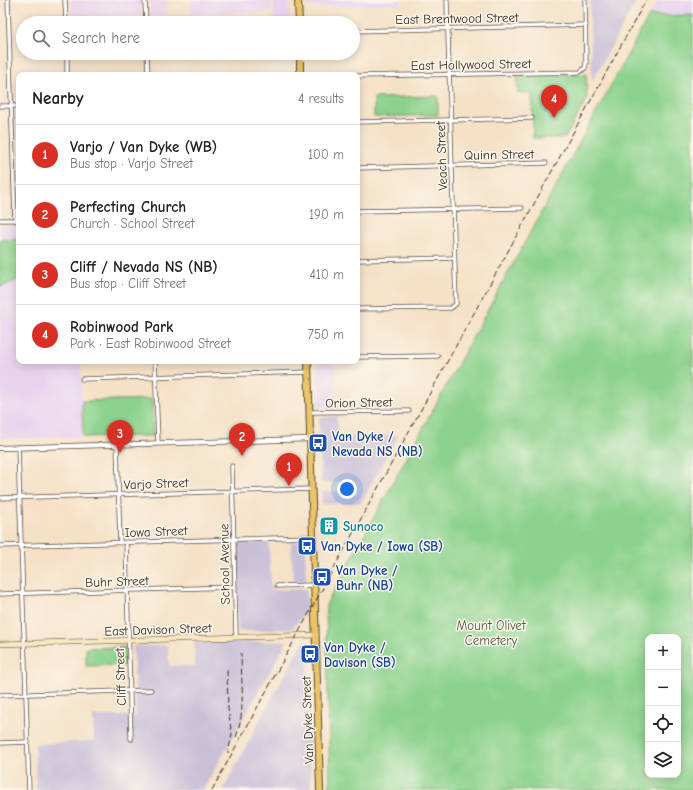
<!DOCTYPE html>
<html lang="en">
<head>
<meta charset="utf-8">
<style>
	:root { --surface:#fff; --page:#f2f2f2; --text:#222; --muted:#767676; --line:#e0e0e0; --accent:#d93025 }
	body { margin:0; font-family:"Comic Neue",sans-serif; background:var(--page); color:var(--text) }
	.controls { position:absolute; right:12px; bottom:12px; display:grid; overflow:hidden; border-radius:8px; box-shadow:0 2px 10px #0003 }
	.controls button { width:36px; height:36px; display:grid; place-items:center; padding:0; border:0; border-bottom:1px solid var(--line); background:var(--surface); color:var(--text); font:20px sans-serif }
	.you { position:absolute; left:347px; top:489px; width:14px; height:14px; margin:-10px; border:3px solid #fff; border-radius:50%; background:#1a73e8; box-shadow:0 0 0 6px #1a73e833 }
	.badge { display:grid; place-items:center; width:26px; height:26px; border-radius:50%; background:var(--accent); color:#fff; font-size:13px; font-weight:700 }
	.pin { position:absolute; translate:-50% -33px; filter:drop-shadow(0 1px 2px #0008) }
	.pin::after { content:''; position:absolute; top:21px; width:14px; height:12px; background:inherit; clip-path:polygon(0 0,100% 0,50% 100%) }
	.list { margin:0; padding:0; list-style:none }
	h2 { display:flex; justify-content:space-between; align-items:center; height:52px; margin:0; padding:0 16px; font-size:17px }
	h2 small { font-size:13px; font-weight:400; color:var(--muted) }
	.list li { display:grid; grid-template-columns:26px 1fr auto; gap:12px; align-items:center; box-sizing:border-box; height:60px; padding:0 16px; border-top:1px solid var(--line) }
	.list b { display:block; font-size:15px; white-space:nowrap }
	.list p { margin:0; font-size:13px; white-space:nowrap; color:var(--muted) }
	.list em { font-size:13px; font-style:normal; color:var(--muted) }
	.icon { flex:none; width:22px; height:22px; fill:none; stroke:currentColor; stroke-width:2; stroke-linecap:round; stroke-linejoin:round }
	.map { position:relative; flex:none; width:693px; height:790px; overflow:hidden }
	.search { position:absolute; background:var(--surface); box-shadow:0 2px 10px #0003; left:16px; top:16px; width:344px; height:44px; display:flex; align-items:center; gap:10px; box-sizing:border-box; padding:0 14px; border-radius:22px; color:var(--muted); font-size:15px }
	.panel { position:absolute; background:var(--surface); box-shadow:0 2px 10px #0003; left:16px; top:72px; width:344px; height:292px; border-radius:8px }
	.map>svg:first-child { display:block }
</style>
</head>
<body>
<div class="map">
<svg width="693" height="790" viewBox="0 0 693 790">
	<rect width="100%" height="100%" fill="#fbf7ec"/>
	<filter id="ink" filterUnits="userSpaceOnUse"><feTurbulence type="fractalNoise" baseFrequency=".025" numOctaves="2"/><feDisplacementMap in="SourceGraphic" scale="8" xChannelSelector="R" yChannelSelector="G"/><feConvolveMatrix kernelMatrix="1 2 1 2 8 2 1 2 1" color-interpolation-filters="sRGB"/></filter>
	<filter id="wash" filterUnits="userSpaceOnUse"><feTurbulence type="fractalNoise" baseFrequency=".012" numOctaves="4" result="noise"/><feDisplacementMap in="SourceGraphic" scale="16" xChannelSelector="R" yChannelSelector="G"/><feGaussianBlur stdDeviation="0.9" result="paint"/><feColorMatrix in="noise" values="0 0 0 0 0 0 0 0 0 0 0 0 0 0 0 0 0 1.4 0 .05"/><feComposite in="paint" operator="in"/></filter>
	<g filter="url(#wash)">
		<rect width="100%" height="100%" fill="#f5e1c6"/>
		<g fill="#e8d2ee">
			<path d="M 71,0 L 141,0 L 142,16 L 71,15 Z"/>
			<path d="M 150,0 L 167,0 L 168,15 L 150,16 Z"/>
			<path d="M 191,0 L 271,0 L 271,12 L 191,14 Z"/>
			<path d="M 274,0 L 289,0 L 290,20 L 274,21 Z"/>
			<path d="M 308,0 L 401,0 L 402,4 L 308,7 Z"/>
			<path d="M 659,0 L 693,0 L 693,15 L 649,16 Z"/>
			<path d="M 19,224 L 19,361 L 81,361 L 83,437 L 0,439 L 0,225 Z"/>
			<path d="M 318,362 L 335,362 L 336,407 L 319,407 Z"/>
		</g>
		<g fill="#c9bfd7">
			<path d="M 590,0 L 637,0 L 592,81 L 590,23 Z"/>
			<path d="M 337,416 L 338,437 L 398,435 L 361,503 L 322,504 L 322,492 L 343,491 L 343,482 L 321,483 L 319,417 Z"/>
			<path d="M 269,542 L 271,590 L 306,589 L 307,609 L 292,629 L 238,631 L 235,543 Z"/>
			<path d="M 291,542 L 305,542 L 306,581 L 293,581 Z"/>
			<path d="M 287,641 L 203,790 L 36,790 L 35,744 L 94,741 L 93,716 L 136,716 L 133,646 L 168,645 L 169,666 L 195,666 L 194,643 Z"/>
			<path d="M 305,642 L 307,642 L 311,790 L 223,790 L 267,707 L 302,643 Z"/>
		</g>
		<g fill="#8cd28c" stroke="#647e55" fill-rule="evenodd">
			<path d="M 693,15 L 693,790 L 330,790 L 326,605 L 649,16 ZM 648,637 L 678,637 L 678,775 L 648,775 Z"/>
			<path d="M 586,74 L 587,99 L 565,138 L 533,138 L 532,93 L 518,93 L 517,76 Z"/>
			<path d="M 438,96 L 438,115 L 374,117 L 374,98 Z"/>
			<path d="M 19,239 L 19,276 L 17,280 L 0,287 L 0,240 Z"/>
			<path d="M 152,399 L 153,436 L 83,437 L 82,401 Z"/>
			<path d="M 125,647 L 125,665 L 86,666 L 86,648 Z"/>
		</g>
	</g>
	<g filter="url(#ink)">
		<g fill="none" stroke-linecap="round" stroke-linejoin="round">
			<defs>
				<g id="minor">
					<path d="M 8,0 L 15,220"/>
					<path d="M 65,0 L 66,23"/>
					<path d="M 145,0 L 146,23"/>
					<path d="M 353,31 L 586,25"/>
					<path d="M 67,53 L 67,75"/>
					<path d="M 147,53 L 148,75"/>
					<path d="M 357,76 L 580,72 L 585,68 L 586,64 L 585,0"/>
					<path d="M 0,106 L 19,106"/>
					<path d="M 357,122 L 532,118"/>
					<path d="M 357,168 L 546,163"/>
					<path d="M 357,211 L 522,208"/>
					<path d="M 0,220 L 19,220"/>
					<path d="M 357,260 L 454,258"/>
					<path d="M 357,309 L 451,308 L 456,304 L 447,0"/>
					<path d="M 357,357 L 438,356"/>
					<path d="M 155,361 L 158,443"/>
					<path d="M 82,379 L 309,372"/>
					<path d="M 310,412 L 409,411"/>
					<path d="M 117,444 L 120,543"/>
					<path d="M 18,447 L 29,790"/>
					<path d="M 232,466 L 236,637"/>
					<path d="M 0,498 L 312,489"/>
					<path d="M 126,542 L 131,739"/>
					<path d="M 0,546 L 313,537"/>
					<path d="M 277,586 L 315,585"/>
					<path d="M 0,594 L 234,587"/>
					<path d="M 0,695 L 151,690"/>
					<path d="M 0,743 L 28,742"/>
				</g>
				<path id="tertiary" d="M 0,448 L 311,439"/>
				<path id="secondary" d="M 0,644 L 316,635"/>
				<g id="primary">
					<path d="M 298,0 L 299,23"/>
					<path d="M 300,53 L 300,75"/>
					<path d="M 308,361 L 320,790"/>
				</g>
			</defs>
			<use href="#minor" stroke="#574537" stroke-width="5"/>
			<use href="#tertiary" stroke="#574537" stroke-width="6"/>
			<use href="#secondary" stroke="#574537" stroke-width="6"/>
			<use href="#primary" stroke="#574537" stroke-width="8"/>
			<use href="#minor" stroke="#fff" stroke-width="3.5"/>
			<use href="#tertiary" stroke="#fff" stroke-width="4.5"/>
			<use href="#secondary" stroke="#f7e8c3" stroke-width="5"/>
			<use href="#primary" stroke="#eac669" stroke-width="6"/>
			<g stroke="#3b2a1e" stroke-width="1" stroke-dasharray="6 3" stroke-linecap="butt">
				<path d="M 227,670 L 228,709 L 232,735 L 228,753"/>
				<path d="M 236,737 C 246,710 241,681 241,653"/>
				<path d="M 212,790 L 646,0"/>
			</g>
		</g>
	</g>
	<defs>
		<symbol id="bus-square" viewBox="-11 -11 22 22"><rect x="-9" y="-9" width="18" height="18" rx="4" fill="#1a4fb4" stroke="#fbf7ec"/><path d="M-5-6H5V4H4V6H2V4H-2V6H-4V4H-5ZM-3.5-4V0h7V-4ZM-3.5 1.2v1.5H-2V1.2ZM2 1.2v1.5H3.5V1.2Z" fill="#fff"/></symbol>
		<symbol id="building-square" viewBox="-11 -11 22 22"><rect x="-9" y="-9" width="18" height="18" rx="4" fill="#0f9aa8" stroke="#fbf7ec"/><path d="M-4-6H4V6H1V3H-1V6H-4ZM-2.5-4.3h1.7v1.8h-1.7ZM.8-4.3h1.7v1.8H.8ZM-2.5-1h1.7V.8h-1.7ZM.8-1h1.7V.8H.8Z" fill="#fff"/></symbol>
	</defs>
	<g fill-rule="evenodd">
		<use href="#bus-square" x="307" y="432" width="22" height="22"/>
		<use href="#building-square" x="318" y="515" width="22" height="22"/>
		<use href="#bus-square" x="296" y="535" width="22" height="22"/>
		<use href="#bus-square" x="311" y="566" width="22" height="22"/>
		<use href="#bus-square" x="299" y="643" width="22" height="22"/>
	</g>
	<g text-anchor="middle" stroke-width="3" stroke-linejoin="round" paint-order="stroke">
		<g font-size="13" fill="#3b2a1e" stroke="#fbf7ec">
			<text transform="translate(457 18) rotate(-1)" y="5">East Brentwood Street</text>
			<text transform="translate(471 64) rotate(-1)" y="5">East Hollywood Street</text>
			<text transform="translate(499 154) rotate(-1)" y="5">Quinn Street</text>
			<text transform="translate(441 156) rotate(-92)" y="5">Veach Street</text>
			<text transform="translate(359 402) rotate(-1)" y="5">Orion Street</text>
			<text transform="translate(156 483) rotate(-2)" y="5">Varjo Street</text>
			<text transform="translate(156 531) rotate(-2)" y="5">Iowa Street</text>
			<text transform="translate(224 564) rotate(-91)" y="5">School Avenue</text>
			<text transform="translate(117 581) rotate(-2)" y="5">Buhr Street</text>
			<text transform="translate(158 629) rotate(-2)" y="5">East Davison Street</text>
			<text transform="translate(120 677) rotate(-92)" y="5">Cliff Street</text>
			<text transform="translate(307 720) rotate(-92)" y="5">Van Dyke Street</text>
		</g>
		<g font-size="13" font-weight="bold" fill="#164399" stroke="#fbf7ec" text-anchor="start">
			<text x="332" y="441">Van Dyke /<tspan x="332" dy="15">Nevada NS (NB)</tspan></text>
			<text x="321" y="551">Van Dyke / Iowa (SB)</text>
			<text x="336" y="575">Van Dyke /<tspan x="336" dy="15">Buhr (NB)</tspan></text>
			<text x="324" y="652">Van Dyke /<tspan x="324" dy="15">Davison (SB)</tspan></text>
		</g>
		<g font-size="13" font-weight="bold" fill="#0d838f" stroke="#fbf7ec" text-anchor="start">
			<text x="343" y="531">Sunoco</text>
		</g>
		<g font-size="13" fill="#535c3f" stroke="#fbf7ec">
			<text x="491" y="630">Mount Olivet<tspan x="491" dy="15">Cemetery</tspan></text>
		</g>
	</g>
</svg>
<div class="controls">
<button>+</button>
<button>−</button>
<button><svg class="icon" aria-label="locate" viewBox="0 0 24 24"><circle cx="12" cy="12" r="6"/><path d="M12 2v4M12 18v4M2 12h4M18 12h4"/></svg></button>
<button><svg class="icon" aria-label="layers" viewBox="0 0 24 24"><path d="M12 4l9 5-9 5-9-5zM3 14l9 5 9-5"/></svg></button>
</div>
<div class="you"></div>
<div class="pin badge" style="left:289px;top:486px">1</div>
<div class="pin badge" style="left:242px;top:456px">2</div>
<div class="pin badge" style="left:120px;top:453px">3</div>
<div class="pin badge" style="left:554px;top:118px">4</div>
<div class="search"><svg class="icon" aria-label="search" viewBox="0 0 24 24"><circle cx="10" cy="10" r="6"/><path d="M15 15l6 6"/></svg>Search here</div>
<section class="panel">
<h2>Nearby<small>4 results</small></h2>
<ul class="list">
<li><span class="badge">1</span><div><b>Varjo / Van Dyke (WB)</b><p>Bus stop · Varjo Street</p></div><em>100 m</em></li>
<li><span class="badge">2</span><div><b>Perfecting Church</b><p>Church · School Street</p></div><em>190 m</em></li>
<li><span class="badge">3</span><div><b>Cliff / Nevada NS (NB)</b><p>Bus stop · Cliff Street</p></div><em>410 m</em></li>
<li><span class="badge">4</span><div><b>Robinwood Park</b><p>Park · East Robinwood Street</p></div><em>750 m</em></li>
</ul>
</section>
</div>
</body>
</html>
